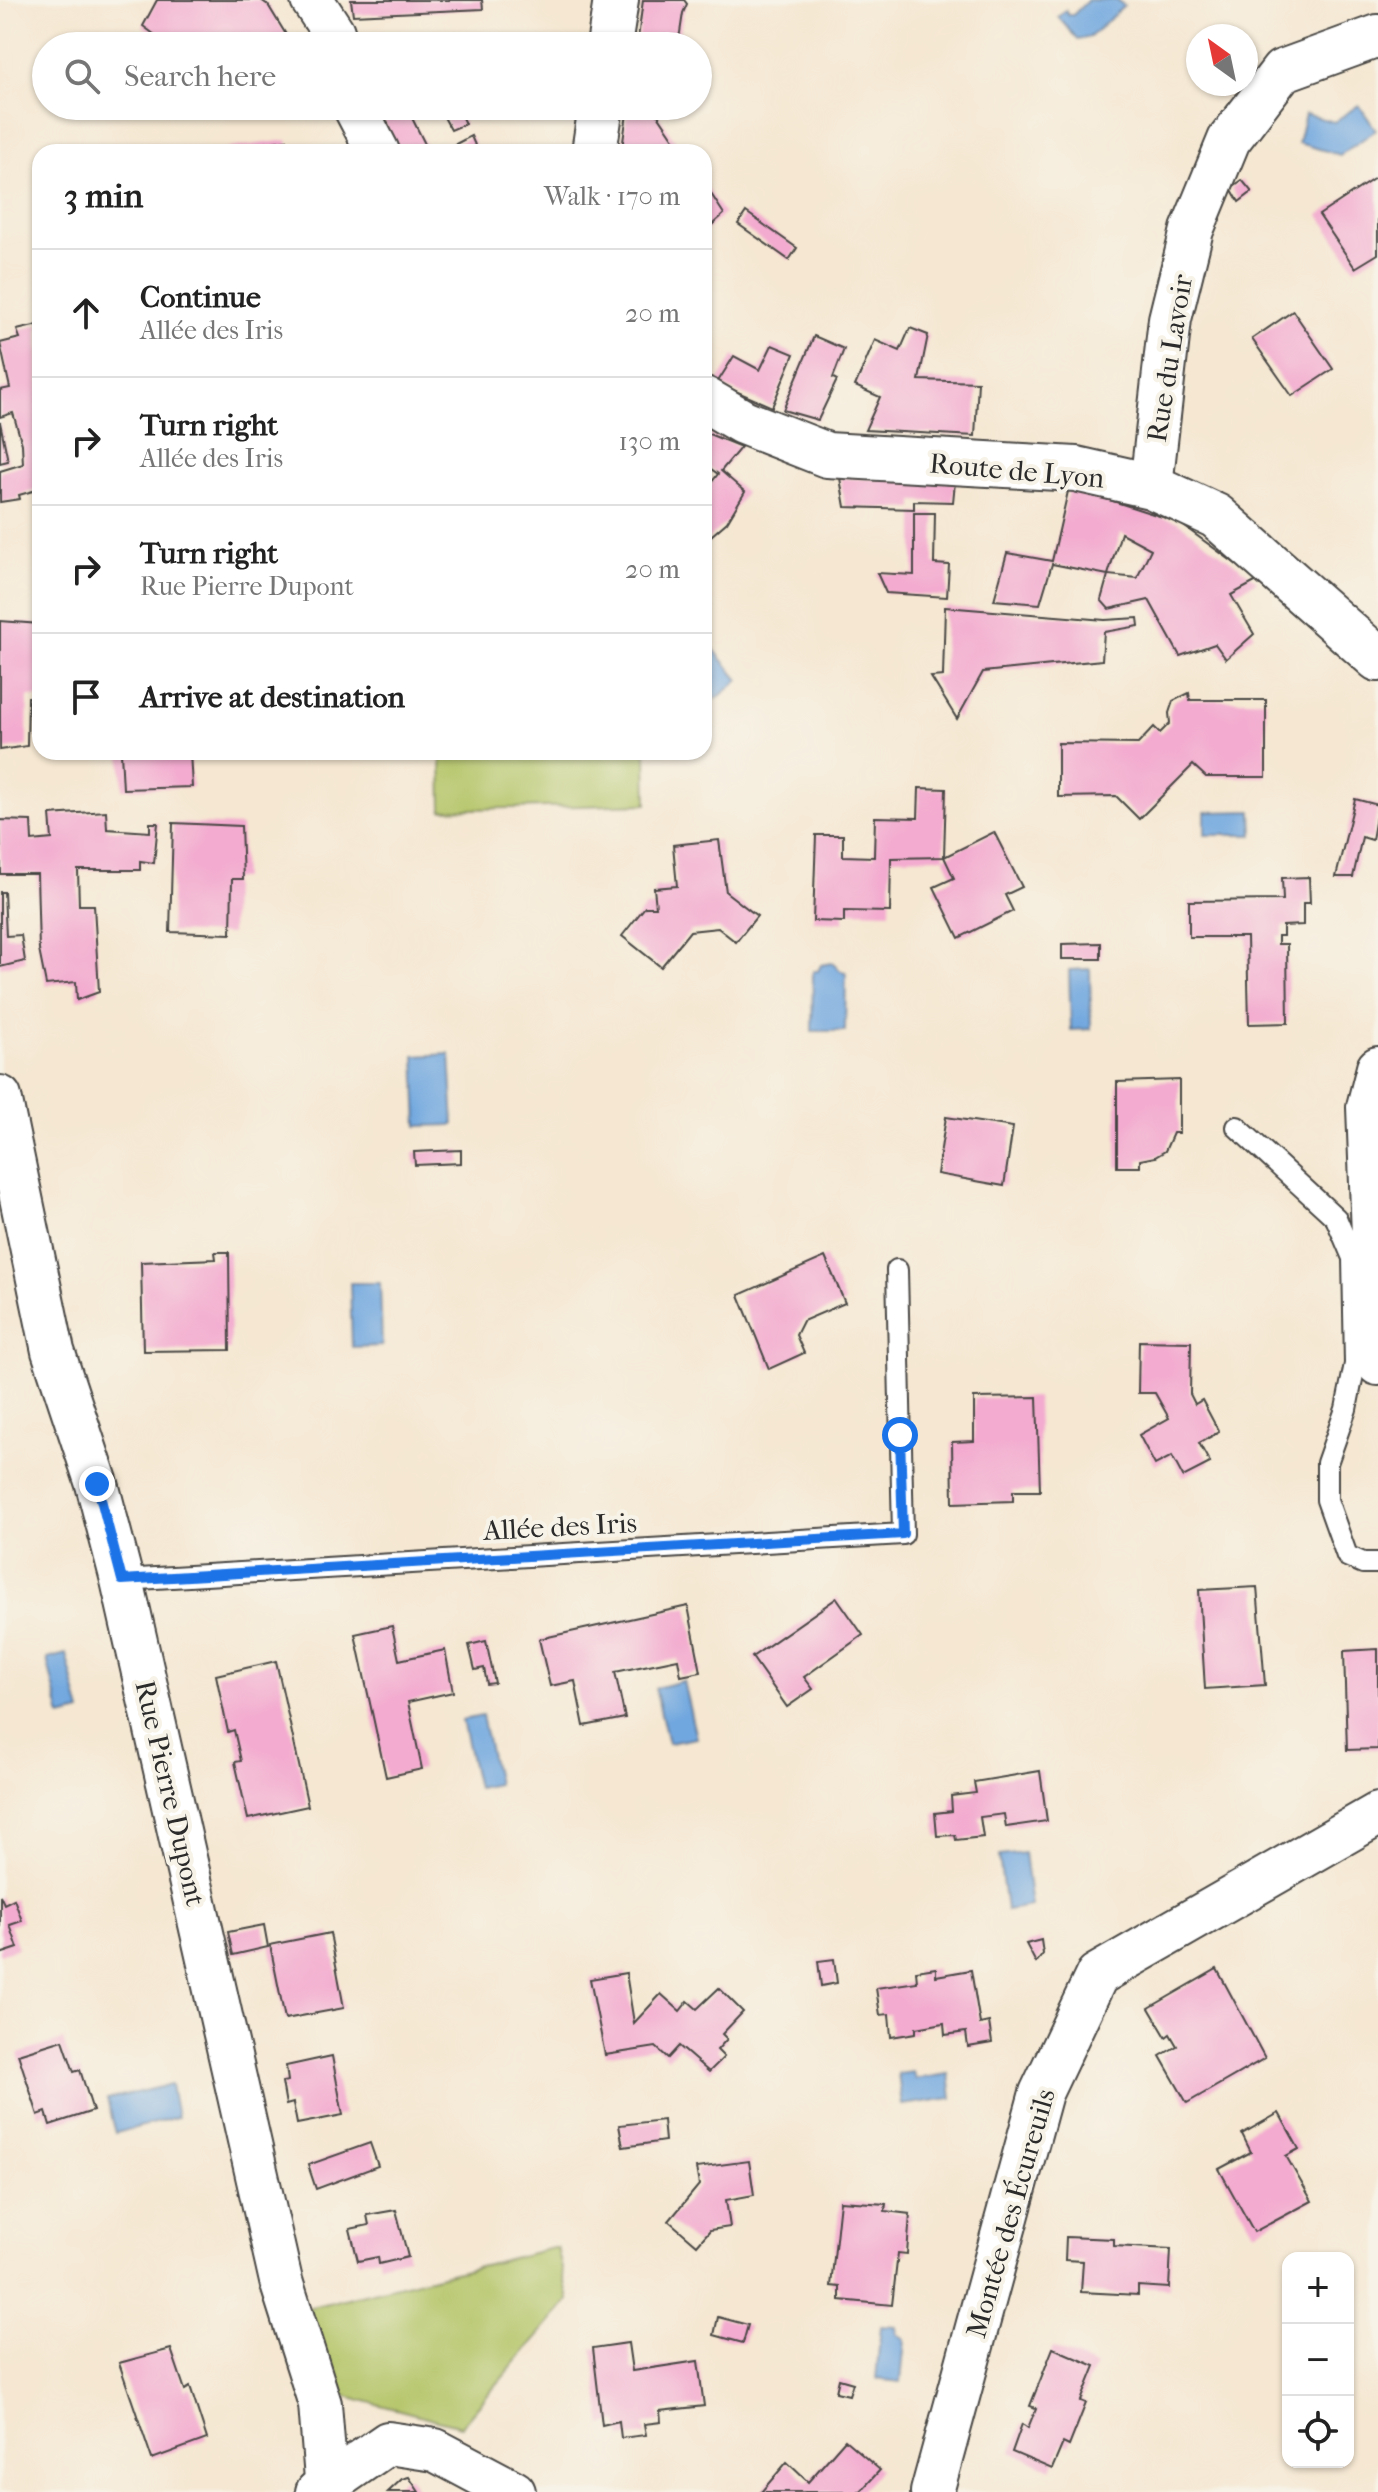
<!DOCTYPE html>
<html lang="en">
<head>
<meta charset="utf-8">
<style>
	:root { --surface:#fff; --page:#f2f2f2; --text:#222; --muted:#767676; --line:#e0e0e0 }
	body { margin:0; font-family:"IM FELL French Canon",serif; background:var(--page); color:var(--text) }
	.controls { position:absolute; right:24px; bottom:24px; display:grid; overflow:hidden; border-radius:16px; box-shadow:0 2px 6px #0004 }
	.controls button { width:72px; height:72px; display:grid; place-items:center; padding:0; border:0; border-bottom:2px solid var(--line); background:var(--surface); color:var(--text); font:40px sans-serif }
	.compass { position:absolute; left:1186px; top:24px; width:72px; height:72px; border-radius:50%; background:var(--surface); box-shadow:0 2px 6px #0004; rotate:327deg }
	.stop { position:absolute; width:24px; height:24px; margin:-18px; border:6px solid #1a73e8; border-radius:50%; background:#fff }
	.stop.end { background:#1a73e8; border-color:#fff; box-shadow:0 2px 8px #0008 }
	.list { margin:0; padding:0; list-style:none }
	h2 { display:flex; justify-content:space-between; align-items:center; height:104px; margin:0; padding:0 32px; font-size:34px }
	h2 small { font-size:26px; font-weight:400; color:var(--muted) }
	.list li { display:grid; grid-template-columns:52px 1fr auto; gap:24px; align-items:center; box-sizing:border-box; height:128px; padding:0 32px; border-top:2px solid var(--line) }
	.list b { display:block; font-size:30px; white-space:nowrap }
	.list p { margin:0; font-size:26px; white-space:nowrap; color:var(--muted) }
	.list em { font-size:26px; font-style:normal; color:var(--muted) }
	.icon { flex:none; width:44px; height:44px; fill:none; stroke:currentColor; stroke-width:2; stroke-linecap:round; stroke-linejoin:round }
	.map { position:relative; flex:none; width:1378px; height:2492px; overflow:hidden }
	.search { position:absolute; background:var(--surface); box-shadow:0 2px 6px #0004; left:32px; top:32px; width:680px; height:88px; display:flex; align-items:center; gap:20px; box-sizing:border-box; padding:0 28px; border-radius:44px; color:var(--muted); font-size:30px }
	.panel { position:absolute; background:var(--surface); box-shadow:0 2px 6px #0004; left:32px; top:144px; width:680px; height:616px; border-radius:24px }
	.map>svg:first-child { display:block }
</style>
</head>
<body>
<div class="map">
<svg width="1378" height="2492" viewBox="0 0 1378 2492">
	<rect width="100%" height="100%" fill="#f7f3e8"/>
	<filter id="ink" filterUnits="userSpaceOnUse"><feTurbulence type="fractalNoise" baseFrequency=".0125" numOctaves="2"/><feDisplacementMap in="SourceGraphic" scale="16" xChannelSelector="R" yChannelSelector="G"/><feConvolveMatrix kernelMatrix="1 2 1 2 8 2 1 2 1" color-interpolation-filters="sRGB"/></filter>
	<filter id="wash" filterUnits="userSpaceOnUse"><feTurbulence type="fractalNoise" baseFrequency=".006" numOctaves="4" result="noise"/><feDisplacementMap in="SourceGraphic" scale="32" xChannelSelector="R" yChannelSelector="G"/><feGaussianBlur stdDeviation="1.8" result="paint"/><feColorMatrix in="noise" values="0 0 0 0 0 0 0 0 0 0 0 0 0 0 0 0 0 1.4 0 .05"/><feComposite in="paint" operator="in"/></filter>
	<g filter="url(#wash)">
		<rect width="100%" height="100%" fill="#f5e7d1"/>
		<g fill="#b4c568" stroke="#70784a" stroke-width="2">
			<path d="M 441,752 L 646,752 L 647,804 L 442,810 Z"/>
			<path d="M 557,2247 L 569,2300 L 461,2426 L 338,2394 L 307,2308 Z"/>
		</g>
		<g fill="#71a7df" stroke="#4e6985" stroke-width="2">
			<path d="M 1088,0 L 1118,0 L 1124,6 L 1090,37 L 1078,40 L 1058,17 L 1066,10 L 1068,15 L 1073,15 Z"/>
			<path d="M 1359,105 L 1376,130 L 1340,155 L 1298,143 L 1305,114 L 1334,122 Z"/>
			<path d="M 706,640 L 739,680 L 716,699 L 704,684 Z"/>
			<path d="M 1252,811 L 1253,835 L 1205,835 L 1205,812 Z"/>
			<path d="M 832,963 L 841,971 L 846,972 L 845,1031 L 812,1031 L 813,971 L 818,971 L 821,965 Z"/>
			<path d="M 1090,969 L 1091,1029 L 1071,1030 L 1069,970 Z"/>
			<path d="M 450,1054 L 454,1125 L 418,1126 L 415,1056 Z"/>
			<path d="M 350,1283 L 380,1283 L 382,1346 L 352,1347 Z"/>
			<path d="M 66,1654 L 81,1712 L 61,1717 L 47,1659 Z"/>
			<path d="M 683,1681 L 696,1738 L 668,1743 L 655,1688 Z"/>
			<path d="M 482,1716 L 497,1784 L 477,1788 L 462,1720 Z"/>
			<path d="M 1024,1853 L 1031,1906 L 1006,1910 L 999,1856 Z"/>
			<path d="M 913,2072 L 915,2079 L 949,2074 L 952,2098 L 902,2105 L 898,2074 Z"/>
			<path d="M 171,2085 L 177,2117 L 116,2133 L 107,2099 Z"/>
			<path d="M 881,2326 L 896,2327 L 897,2334 L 905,2339 L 901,2382 L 876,2379 Z"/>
		</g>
		<g id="blocks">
			<g fill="#f3abcf" fill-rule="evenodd">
				<path d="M 157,0 L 261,0 L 268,5 L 293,46 L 170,46 L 143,26 Z"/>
				<path d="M 351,0 L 482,0 L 483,9 L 353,15 Z"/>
				<path d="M 643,0 L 684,0 L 687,4 L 683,13 L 678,46 L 637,46 Z"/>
				<path d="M 375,106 L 406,106 L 429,152 L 401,152 Z"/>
				<path d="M 438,106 L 457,106 L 465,124 L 451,130 Z"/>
				<path d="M 628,106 L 652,106 L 683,152 L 642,152 L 622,149 Z"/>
				<path d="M 471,136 L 478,152 L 440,152 L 452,146 Z"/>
				<path d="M 287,140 L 289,152 L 216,152 L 216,150 Z"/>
				<path d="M 1378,176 L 1378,254 L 1355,268 L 1319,215 Z"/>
				<path d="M 1242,180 L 1252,192 L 1239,202 L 1231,188 Z"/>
				<path d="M 704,183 L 724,214 L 704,232 Z"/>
				<path d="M 746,212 L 797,248 L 789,260 L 738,224 Z"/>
				<path d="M 1293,311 L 1333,369 L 1292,396 L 1252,339 Z"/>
				<path d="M 38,325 L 40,489 L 19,495 L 20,499 L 0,502 L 0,471 L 23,464 L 22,444 L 13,413 L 0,417 L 0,390 L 10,388 L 0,343 L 20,338 L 17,330 Z"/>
				<path d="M 910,328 L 928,335 L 919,380 L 978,382 L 975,436 L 865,430 L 880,397 L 855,386 L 875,340 L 900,351 Z"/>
				<path d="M 814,336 L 844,349 L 833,378 L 837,380 L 818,420 L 783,410 Z"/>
				<path d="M 772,345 L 794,354 L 772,407 L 717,383 L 734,356 L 760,370 Z"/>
				<path d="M 0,422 L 8,461 L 0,463 Z"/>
				<path d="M 704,432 L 741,447 L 721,471 L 745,492 L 727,522 L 704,542 L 704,492 L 718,474 L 704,464 Z"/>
				<path d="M 840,478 L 955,482 L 953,502 L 914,501 L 914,509 L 845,507 Z"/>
				<path d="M 1069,487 L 1178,522 L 1244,570 L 1257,581 L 1231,595 L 1254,634 L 1226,659 L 1215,644 L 1180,656 L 1149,600 L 1109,609 L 1101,600 L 1108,575 L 1052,564 L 1040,604 L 994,600 L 1007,553 L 1052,561 ZM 1121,533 L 1151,549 L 1137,578 L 1108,575 Z"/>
				<path d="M 914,513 L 935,513 L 934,564 L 949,565 L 947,597 L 886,593 L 877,573 L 914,575 Z"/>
				<path d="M 945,607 L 1105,620 L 1138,618 L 1139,626 L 1104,632 L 1102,660 L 983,672 L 957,719 L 931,677 L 943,676 Z"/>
				<path d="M 0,621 L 40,624 L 40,697 L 28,697 L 27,746 L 0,750 Z"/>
				<path d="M 1189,693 L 1190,700 L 1266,700 L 1266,777 L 1206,777 L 1193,765 L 1139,819 L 1116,796 L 1058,797 L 1058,743 L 1138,744 L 1154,727 L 1160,733 L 1170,723 L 1169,713 L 1173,701 Z"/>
				<path d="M 121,752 L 190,752 L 192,787 L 123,789 Z"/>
				<path d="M 919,788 L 946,789 L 944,857 L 891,858 L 890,912 L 844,911 L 844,922 L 813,921 L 816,835 L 843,835 L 843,856 L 874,857 L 875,817 L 918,818 Z"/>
				<path d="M 1355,799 L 1378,805 L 1372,840 L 1362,837 L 1353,877 L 1336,877 Z"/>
				<path d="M 106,811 L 107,829 L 150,832 L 150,823 L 158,823 L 154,863 L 140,861 L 140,870 L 78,870 L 79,905 L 94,905 L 99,992 L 77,1000 L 76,982 L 46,985 L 39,950 L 37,874 L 1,874 L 0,820 L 31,821 L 32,841 L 52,839 L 50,815 Z"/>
				<path d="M 173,823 L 241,826 L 243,879 L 232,879 L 231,934 L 170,932 Z"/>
				<path d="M 994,832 L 1022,887 L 1005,895 L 1013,911 L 959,938 L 934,887 L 954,878 L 944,857 Z"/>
				<path d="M 719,840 L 726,892 L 757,916 L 736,942 L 718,928 L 690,931 L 661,967 L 622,936 L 645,907 L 656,907 L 654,888 L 677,886 L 673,845 Z"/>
				<path d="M 1309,877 L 1310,903 L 1303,903 L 1303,925 L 1283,926 L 1283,936 L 1278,936 L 1278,944 L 1287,944 L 1288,1023 L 1249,1024 L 1247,937 L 1189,937 L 1189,901 L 1283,900 L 1282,878 Z"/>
				<path d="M 0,892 L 4,892 L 6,936 L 21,935 L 25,961 L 0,967 Z"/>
				<path d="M 1101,943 L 1101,959 L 1062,959 L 1062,944 Z"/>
				<path d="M 1179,1080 L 1179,1133 L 1173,1133 L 1165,1151 L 1155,1157 L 1140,1160 L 1140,1167 L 1117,1167 L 1117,1082 Z"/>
				<path d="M 946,1117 L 1013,1127 L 1004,1186 L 937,1174 Z"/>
				<path d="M 461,1150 L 461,1163 L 415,1165 L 414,1152 Z"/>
				<path d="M 215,1252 L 229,1252 L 230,1350 L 143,1351 L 141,1262 L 216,1259 Z"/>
				<path d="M 825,1257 L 845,1303 L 803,1321 L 796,1335 L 804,1353 L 769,1369 L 739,1295 Z"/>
				<path d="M 1139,1341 L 1191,1342 L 1190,1394 L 1195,1404 L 1202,1400 L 1219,1432 L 1199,1443 L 1210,1463 L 1183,1477 L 1172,1456 L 1155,1465 L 1139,1435 L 1169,1418 L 1155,1393 L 1138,1393 Z"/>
				<path d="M 1037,1397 L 1040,1491 L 1013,1491 L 1013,1501 L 953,1503 L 952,1442 L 974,1441 L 974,1398 Z"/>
				<path d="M 1257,1587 L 1265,1685 L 1205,1689 L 1199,1590 Z"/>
				<path d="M 837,1598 L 863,1635 L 804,1677 L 813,1689 L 787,1707 L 752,1657 Z"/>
				<path d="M 688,1606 L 701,1672 L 681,1676 L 678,1659 L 615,1672 L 625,1718 L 584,1726 L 575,1681 L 550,1686 L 539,1639 Z"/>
				<path d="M 392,1626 L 399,1660 L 445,1650 L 453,1692 L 408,1702 L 422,1769 L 386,1777 L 355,1634 Z"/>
				<path d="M 486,1641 L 495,1683 L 487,1684 L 484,1668 L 475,1670 L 469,1645 Z"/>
				<path d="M 1378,1649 L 1378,1749 L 1347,1750 L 1344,1651 Z"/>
				<path d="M 276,1661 L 308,1806 L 248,1819 L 235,1762 L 241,1761 L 234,1730 L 228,1732 L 216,1675 Z"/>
				<path d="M 1040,1771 L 1047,1821 L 1006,1827 L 1004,1814 L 980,1817 L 983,1837 L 956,1840 L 955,1835 L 937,1836 L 935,1813 L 952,1811 L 951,1796 L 976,1793 L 974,1782 Z"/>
				<path d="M 0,1895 L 4,1904 L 14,1899 L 22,1921 L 10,1925 L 18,1948 L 0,1954 Z"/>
				<path d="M 264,1925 L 268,1947 L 233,1955 L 228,1932 Z"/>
				<path d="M 330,1933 L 344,2008 L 285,2019 L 270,1945 Z"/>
				<path d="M 1041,1940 L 1043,1954 L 1036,1963 L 1026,1944 Z"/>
				<path d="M 834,1959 L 837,1983 L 821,1986 L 818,1961 Z"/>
				<path d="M 936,1968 L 936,1976 L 971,1970 L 980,2024 L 989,2022 L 992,2043 L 968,2047 L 966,2032 L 945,2035 L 944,2023 L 916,2028 L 916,2033 L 891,2037 L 889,2014 L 880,2015 L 876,1988 L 917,1982 L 916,1971 Z"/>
				<path d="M 1217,1969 L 1265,2058 L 1187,2103 L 1160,2056 L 1177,2046 L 1170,2034 L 1166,2037 L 1149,2008 Z"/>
				<path d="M 626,1973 L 634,2023 L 661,1994 L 680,2011 L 688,2001 L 697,2009 L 719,1988 L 743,2012 L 722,2034 L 727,2039 L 717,2050 L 724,2057 L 709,2072 L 679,2046 L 668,2058 L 656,2047 L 605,2055 L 590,1979 Z"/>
				<path d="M 63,2040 L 74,2072 L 80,2070 L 93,2111 L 50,2125 L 46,2112 L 38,2115 L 18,2054 Z"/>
				<path d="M 332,2056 L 343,2115 L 297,2124 L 293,2103 L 286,2105 L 282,2082 L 288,2081 L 286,2066 Z"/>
				<path d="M 1279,2113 L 1299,2149 L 1286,2156 L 1312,2201 L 1254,2232 L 1219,2169 L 1251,2152 L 1242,2134 Z"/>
				<path d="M 663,2120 L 665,2141 L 623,2147 L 619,2125 Z"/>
				<path d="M 370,2143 L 378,2166 L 316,2189 L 308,2165 Z"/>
				<path d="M 749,2161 L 754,2195 L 726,2200 L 730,2227 L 710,2230 L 697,2245 L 669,2221 L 699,2185 L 696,2168 Z"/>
				<path d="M 840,2201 L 886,2204 L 885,2211 L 910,2214 L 907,2254 L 898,2253 L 892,2305 L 840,2300 L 840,2287 L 831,2286 Z"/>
				<path d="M 396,2210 L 408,2257 L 379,2264 L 378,2257 L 358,2261 L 350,2229 L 369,2225 L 367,2215 Z"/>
				<path d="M 1066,2237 L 1114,2239 L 1114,2246 L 1171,2249 L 1169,2288 L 1138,2286 L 1138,2295 L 1081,2292 L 1083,2261 L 1065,2260 Z"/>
				<path d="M 718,2317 L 748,2325 L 743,2343 L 714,2335 Z"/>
				<path d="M 628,2343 L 632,2371 L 698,2361 L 704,2406 L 660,2411 L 661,2422 L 644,2424 L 646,2435 L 621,2438 L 619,2421 L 602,2425 L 593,2348 Z"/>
				<path d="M 1053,2348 L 1095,2366 L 1081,2401 L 1086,2403 L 1069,2446 L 1063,2443 L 1052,2469 L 1012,2452 L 1022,2424 L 1028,2428 L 1036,2408 L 1030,2406 Z"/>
				<path d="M 171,2349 L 185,2390 L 190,2387 L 207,2439 L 152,2459 L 119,2363 Z"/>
				<path d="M 839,2379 L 853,2383 L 849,2395 L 836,2392 Z"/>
				<path d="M 845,2440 L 880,2470 L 860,2492 L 761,2492 L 787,2462 L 808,2482 Z"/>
				<path d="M 409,2477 L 419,2492 L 388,2492 L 402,2479 Z"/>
			</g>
		</g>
	</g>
	<g filter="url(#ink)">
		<use href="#blocks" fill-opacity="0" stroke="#494744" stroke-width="2"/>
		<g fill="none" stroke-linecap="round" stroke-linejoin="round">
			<defs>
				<g id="lane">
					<path d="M 1237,1127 L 1336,1218 L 1353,1258 L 1355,1364 L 1346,1409 L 1327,1463 L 1327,1500 L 1347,1556 L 1363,1563 L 1378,1563"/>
					<path d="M 122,1580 L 903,1534 L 897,1270"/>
				</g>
				<g id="street">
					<path d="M 312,0 L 333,32 L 337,46"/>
					<path d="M 354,106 L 378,152"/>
					<path d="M 1151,486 L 1170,319 L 1192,230 L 1229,140 L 1282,71 L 1378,36"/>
					<path d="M 1378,1068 L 1368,1107 L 1378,1364"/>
					<path d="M 0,1097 L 53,1351 L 97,1484 L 122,1580 L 281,2281 L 320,2404 L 327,2492"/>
					<path d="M 317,2492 L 388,2443 L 435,2450 L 514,2492"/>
					<path d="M 932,2492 L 1041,2093 L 1097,1975 L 1378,1814"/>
				</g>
				<g id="secondary">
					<path d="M 609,46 L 616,0"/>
					<path d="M 594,152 L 601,106"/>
					<path d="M 704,399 L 743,422 L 827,455 L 1076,469 L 1151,486 L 1216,516 L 1378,659"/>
				</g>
			</defs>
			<use href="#lane" stroke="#494744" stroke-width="24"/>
			<use href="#street" stroke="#494744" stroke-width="46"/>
			<use href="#secondary" stroke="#494744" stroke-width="48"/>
			<use href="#lane" stroke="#fff" stroke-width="20"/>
			<use href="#street" stroke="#fff" stroke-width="42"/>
			<use href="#secondary" stroke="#fff" stroke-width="44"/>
		</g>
	</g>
	<g fill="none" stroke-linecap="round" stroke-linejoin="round" filter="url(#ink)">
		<path stroke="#1a73e8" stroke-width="10" d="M 97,1484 L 122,1580 L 903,1534 L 900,1435"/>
	</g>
	<g text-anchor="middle" stroke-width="8" stroke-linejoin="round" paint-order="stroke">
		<g font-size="28" fill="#2b2b2b" stroke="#f7f3e8">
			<text transform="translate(1169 358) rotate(-81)" y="10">Rue du Lavoir</text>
			<text transform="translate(1017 470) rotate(5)" y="10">Route de Lyon</text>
			<text transform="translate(560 1526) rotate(-3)" y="10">Allée des Iris</text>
			<text transform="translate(171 1793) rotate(77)" y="10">Rue Pierre Dupont</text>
			<text transform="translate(1010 2213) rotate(-74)" y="10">Montée des Écureuils</text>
		</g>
	</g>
</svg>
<div class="controls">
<button>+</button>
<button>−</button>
<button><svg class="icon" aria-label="locate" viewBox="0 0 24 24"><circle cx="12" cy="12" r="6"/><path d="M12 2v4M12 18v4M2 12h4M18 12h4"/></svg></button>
</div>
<svg class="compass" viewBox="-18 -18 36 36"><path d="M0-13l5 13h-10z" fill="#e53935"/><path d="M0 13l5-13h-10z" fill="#767676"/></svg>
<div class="stop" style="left:900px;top:1435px"></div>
<div class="stop end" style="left:97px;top:1484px"></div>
<div class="search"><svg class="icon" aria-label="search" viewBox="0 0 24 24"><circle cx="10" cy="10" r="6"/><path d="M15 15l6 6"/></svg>Search here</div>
<section class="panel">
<h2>3 min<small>Walk · 170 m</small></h2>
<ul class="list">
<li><svg class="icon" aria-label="ahead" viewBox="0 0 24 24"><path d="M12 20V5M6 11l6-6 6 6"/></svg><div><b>Continue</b><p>Allée des Iris</p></div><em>20 m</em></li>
<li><svg class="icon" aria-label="right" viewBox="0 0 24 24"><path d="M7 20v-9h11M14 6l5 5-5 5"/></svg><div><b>Turn right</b><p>Allée des Iris</p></div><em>130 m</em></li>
<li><svg class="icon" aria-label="right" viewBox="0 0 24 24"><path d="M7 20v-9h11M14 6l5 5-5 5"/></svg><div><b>Turn right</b><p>Rue Pierre Dupont</p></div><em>20 m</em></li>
<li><svg class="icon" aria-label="arrive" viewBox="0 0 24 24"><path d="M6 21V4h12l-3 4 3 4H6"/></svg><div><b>Arrive at destination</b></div></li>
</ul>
</section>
</div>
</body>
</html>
